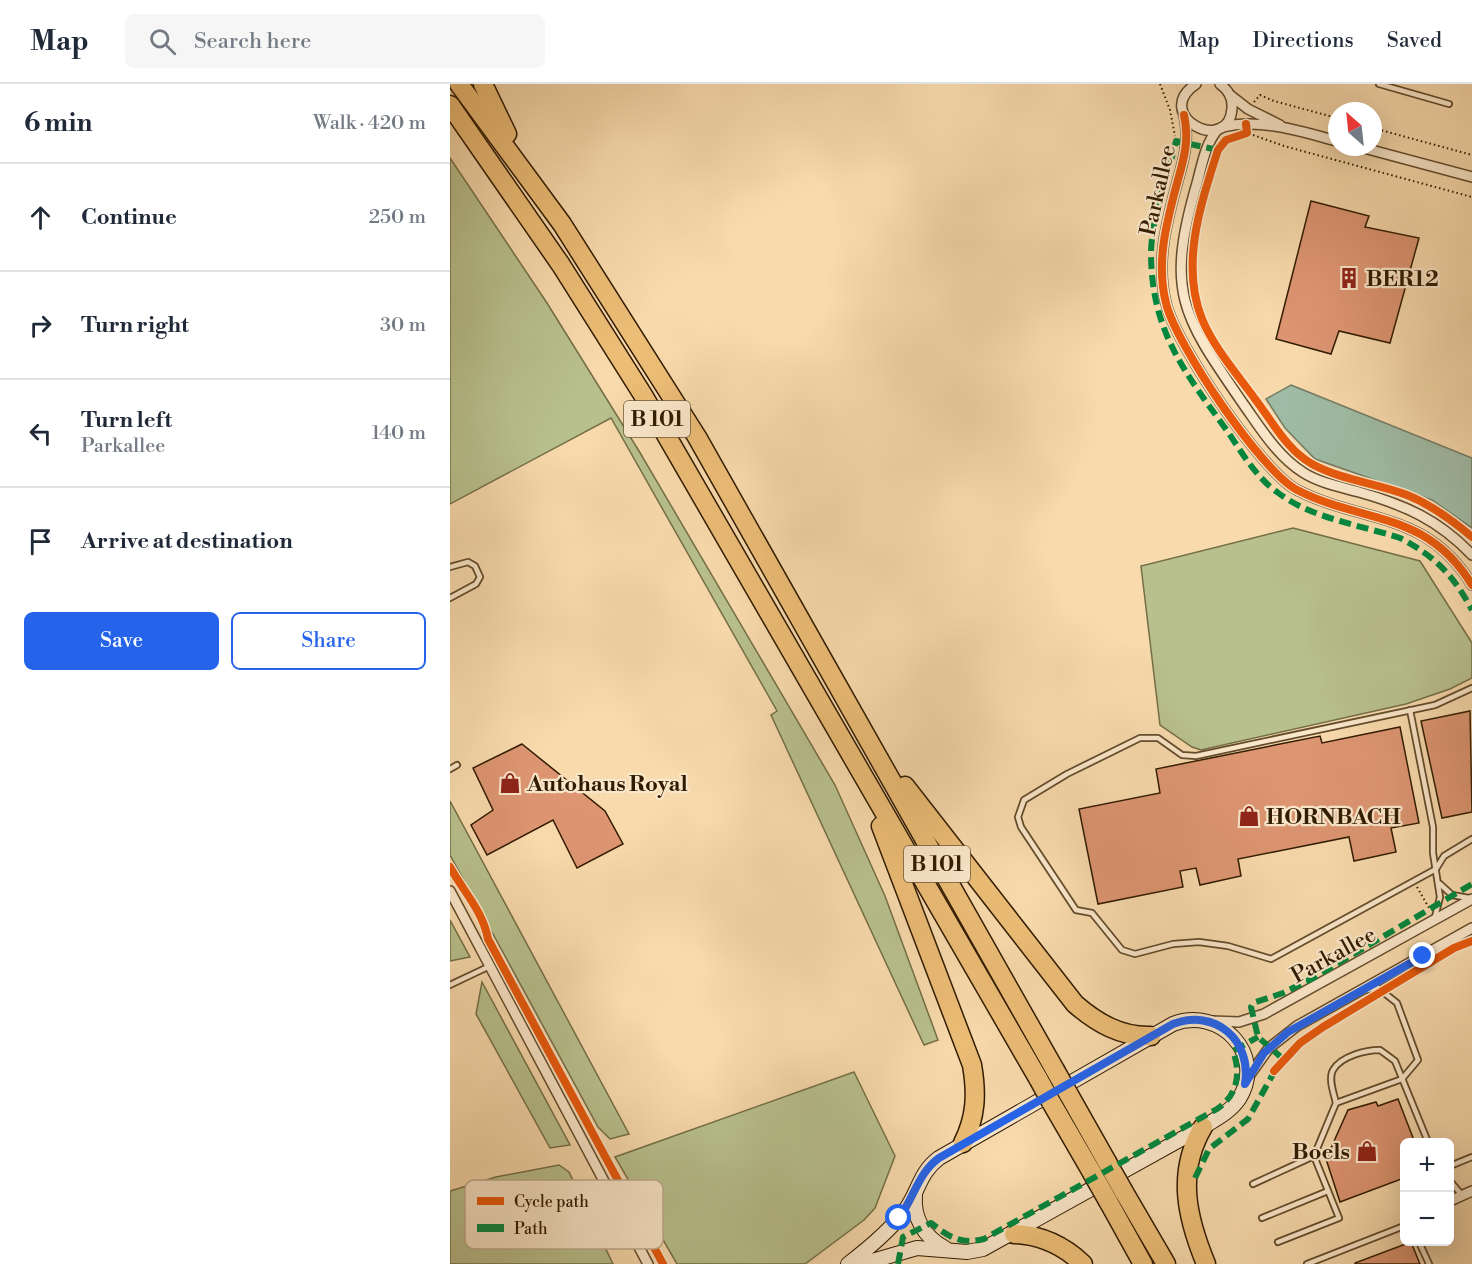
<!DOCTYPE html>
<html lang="en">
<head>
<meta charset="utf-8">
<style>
	:root { --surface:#fff; --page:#f6f6f7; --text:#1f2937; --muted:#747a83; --line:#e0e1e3; --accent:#2563eb }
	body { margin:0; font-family:"Libre Bodoni",serif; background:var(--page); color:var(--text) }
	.controls { position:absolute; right:18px; bottom:18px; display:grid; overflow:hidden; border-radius:9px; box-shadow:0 6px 24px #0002 }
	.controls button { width:54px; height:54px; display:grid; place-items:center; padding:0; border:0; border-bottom:2px solid var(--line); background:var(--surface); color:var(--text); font:30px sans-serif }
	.compass { position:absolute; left:878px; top:18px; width:54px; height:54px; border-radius:50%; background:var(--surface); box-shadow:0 6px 24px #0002; rotate:333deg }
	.stop { position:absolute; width:18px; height:18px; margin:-14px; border:4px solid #2563eb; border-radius:50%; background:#fff }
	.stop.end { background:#2563eb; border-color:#fff; box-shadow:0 2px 6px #0008 }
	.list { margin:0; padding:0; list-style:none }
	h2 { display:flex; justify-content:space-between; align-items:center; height:78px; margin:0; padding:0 24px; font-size:26px }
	h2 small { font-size:20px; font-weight:400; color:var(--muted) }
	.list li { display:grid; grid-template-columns:39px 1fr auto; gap:18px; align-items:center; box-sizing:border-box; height:108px; padding:0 24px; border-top:2px solid var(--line) }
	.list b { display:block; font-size:22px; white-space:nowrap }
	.list p { margin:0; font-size:20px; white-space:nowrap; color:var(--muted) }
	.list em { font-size:20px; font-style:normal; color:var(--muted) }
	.actions { display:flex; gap:12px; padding:18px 24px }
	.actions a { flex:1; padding:14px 0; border:2px solid var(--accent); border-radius:9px; text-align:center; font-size:21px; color:var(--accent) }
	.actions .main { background:var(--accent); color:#fff }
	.icon { flex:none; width:33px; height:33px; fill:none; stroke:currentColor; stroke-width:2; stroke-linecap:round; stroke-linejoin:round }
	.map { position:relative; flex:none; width:1022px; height:1180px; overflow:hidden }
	header { display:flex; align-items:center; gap:36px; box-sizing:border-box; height:84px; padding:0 30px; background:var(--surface); border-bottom:2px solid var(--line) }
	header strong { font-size:28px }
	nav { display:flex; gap:33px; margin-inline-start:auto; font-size:21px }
	.search { width:420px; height:54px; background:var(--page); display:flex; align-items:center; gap:15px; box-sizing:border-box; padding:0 21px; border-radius:9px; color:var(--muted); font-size:22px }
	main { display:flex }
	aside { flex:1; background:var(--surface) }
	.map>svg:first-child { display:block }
</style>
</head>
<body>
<header>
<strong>Map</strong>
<div class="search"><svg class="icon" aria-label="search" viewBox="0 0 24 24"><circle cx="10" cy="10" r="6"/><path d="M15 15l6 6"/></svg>Search here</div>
<nav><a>Map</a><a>Directions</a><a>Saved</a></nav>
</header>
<main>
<aside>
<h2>6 min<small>Walk · 420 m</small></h2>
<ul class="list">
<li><svg class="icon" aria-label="ahead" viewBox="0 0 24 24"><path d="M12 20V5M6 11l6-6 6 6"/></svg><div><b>Continue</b></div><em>250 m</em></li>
<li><svg class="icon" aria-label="right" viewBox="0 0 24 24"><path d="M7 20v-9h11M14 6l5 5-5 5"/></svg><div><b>Turn right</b></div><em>30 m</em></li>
<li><svg class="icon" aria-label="left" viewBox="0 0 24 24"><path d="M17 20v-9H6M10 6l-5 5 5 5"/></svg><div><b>Turn left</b><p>Parkallee</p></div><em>140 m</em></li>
<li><svg class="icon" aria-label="arrive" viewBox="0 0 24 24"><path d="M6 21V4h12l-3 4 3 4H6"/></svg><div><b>Arrive at destination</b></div></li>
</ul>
<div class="actions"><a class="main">Save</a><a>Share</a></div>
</aside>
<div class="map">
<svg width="1022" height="1180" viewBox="0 0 1022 1180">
	<rect width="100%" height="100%" fill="#f8daad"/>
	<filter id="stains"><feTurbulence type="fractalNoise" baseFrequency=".00333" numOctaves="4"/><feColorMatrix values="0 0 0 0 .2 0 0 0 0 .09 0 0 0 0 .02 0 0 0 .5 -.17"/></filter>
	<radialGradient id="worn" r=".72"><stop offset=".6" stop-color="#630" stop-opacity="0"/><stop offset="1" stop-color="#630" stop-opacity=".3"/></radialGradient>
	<g fill="#b8c18e" stroke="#746e47" stroke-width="1.5">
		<path d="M 0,74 L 97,219 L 189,367 L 385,701 L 435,812 L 488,956 L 474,961 L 321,631 L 327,627 L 161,334 L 0,420 Z"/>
		<path d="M 843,444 L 970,477 L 1022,559 L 1022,594 L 1000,605 L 956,620 L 751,666 L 742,663 L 710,641 L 691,482 Z"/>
		<path d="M 0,717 L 179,1050 L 160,1055 L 148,1043 L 0,771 Z"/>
		<path d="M 0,836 L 20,873 L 0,877 Z"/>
		<path d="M 32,898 L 120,1061 L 100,1064 L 26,930 Z"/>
		<path d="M 404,988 L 445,1072 L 425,1124 L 414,1136 L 355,1180 L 227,1180 L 165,1073 Z"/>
		<path d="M 109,1081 L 119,1088 L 163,1180 L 0,1180 L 0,1107 L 46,1093 Z"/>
	</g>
	<path fill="#9fbba5" stroke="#737b63" stroke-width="1.5" d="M 841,301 L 1022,374 L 1022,444 L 982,416 L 865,375 L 835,344 L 816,315 Z"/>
	<g fill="#dd9572" stroke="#311b00" stroke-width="1.5">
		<path d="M 861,117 L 919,132 L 915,143 L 969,154 L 940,259 L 889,247 L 881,270 L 826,255 Z"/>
		<path d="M 1020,627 L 1022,728 L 992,734 L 971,637 Z"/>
		<path d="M 950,643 L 969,739 L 941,744 L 946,768 L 904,777 L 899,753 L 788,775 L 791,792 L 750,801 L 746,784 L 730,787 L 733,803 L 648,820 L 629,725 L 710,709 L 706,685 L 870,652 L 872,659 Z"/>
		<path d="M 72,660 L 155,727 L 173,760 L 127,784 L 103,736 L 37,771 L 21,741 L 43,726 L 23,684 Z"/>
		<path d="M 948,1015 L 965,1059 L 954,1059 L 954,1094 L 890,1118 L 876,1075 L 898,1026 L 926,1018 L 928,1022 Z"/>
		<path d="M 961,1158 L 970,1180 L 905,1180 L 905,1179 Z"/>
	</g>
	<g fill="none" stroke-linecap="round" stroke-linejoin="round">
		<defs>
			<g id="lane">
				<path d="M 929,0 L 999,20"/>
				<path d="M 0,483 L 18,478 L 25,482 L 30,493 L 26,500 L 0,514"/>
				<path d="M 1022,604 L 985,621 L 746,672 L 732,671 L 708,654 L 690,654 L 617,690 L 574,716 L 568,733 L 571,743 L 626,826 L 642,829 L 672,866 L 685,870 L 723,860 L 749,858 L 778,862 L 821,875 L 986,785 L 994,772 L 1022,755"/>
				<path d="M 960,626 L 983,743 L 983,769 L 990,813 L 985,833"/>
				<path d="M 0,685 L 7,681"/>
				<path d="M 990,800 L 1002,811 L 1019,814"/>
				<path d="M 0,901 L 40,882"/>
				<path d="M 886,1019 C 884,1010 878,995 883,986 C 891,972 916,966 930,966 L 945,977 L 978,1058"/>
				<path d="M 1000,1082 L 1022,1073"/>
				<path d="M 1000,1097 L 1011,1110"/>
				<path d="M 803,1100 L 864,1072"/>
				<path d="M 812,1134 L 878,1107"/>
				<path d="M 828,1158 L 889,1134 L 864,1072 L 886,1019 L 952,995 L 968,976 L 947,919 L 928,904 L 917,906"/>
				<path d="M 969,1158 L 979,1180"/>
				<path d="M 857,1180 L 954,1142"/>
			</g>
			<g id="street">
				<path d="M 746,0 C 700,31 779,73 782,24 C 783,13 778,6 770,0"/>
				<path d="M 780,11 L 798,25 L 830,41"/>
				<path d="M 734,31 C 740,57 733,78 726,103 C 716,141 706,179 716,219 C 725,259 811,387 847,406 C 914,440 976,426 1022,501"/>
				<path d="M 772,43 C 811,34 849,47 887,57"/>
				<path d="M 768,45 C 755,60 752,81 747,99 C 715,209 732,231 794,321 C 811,345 828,373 854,389 C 870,399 891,403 909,408 C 955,421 989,436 1022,471"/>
				<path d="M 910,63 L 1022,93"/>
				<path d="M 0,807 L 198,1180"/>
				<path d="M 762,937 L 789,938 L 814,930 L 1022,815"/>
				<path d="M 799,992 L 819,964 L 847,942 L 1022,844"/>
				<path d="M 1000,1117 L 1022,1107"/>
			</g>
			<g id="secondary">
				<path d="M 465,1111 C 463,1134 474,1153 495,1164"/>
				<path d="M 398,1180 C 419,1164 441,1146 456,1125 C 469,1106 470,1088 489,1074 L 723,940 C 769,922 817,970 789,1015 C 780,1028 766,1035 753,1043 L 533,1165 L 517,1168 L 467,1164 L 412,1180"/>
			</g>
			<g id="highway">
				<path d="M 9,0 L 112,140 L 247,353 L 605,986"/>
				<path d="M 33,0 L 57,50"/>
				<path d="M 0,21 L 111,181 L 193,311 L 589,996"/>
				<path d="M 455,702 L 625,920 C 647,939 671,953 701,952"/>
				<path d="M 431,742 L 522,981 C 527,1010 526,1033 513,1059"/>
				<path d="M 618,1009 L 657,1078"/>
				<path d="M 601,1018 L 641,1087"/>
				<path d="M 753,1043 C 726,1089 737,1134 756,1180"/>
				<path d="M 674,1108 L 716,1180"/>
				<path d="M 658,1117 L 693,1180"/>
				<path d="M 564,1150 C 591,1151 614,1162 633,1180"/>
			</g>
		</defs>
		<use href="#lane" stroke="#634b2b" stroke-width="8"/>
		<use href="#street" stroke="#634b2b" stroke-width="12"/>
		<use href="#secondary" stroke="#311b00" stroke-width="16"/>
		<use href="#highway" stroke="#311b00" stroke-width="21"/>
		<g stroke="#311b00" stroke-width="2" stroke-dasharray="1.5 3" stroke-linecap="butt">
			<path d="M 710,0 L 720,26 L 725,52"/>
			<path d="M 804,18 L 810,11 L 824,17 L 887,34"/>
			<path d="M 923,44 L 1022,71"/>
			<path d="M 803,51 L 834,62 L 1022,113"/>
			<path d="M 967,803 L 979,824"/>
		</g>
		<use href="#lane" stroke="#fae7ca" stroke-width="4.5"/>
		<use href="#street" stroke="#fae7ca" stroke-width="9"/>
		<use href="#secondary" stroke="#fae7ca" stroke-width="14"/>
		<use href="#highway" stroke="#ecbd76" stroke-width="18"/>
		<defs>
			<g id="highway-bridge">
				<path d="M 605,986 L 618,1009"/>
				<path d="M 589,996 L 601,1018"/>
				<path d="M 657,1078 L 674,1108"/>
				<path d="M 641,1087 L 658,1117"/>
			</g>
		</defs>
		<use href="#highway-bridge" stroke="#311b00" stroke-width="21" stroke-linecap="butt"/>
		<use href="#highway-bridge" stroke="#ecbd76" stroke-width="18"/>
		<g stroke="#00873e" stroke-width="6" stroke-dasharray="12 6" stroke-linecap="butt">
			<path d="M 768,66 L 726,57 C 718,92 702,131 701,168 C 701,247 734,287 778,348 C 792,369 806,393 827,408 C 860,434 910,441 950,454 C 985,472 1004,492 1022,526"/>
			<path d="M 833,975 L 808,953 L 801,923 L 803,919 L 833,909 L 863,894 L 1022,800"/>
			<path d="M 745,1094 L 759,1065 L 798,1035 L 827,983"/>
			<path d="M 448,1180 L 453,1153 L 481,1139 C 498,1152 510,1161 534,1155 L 767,1025 C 788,1011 791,989 783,967 L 808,953"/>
		</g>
		<defs>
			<g id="cycleway">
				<path d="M 734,31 C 740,57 733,78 726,103 C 716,141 706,179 716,219 C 725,259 811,387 847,406 C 914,440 976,426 1022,501"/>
				<path d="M 796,40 L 797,49 L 776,56 L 768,66 C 751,119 730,180 752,235 C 764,264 787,290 805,315 C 822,337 837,366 862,380 C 891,396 926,399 957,411 C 982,421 1002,436 1022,453"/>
				<path d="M 0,783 C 13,807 33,827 38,855 L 213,1180"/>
				<path d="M 824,987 L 850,959 L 873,943 L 1004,864 L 1022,857"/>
			</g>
		</defs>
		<use href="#cycleway" stroke="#fae7ca" stroke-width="11"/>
		<use href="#cycleway" stroke="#e8590c" stroke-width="8"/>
	</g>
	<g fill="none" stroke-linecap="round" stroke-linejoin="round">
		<path stroke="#2563eb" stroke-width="8" d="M 449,1134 C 464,1114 468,1089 489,1074 L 723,940 C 765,924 802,956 795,1000 L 814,969 L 838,948 L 973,872"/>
	</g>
	<defs>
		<symbol id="building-bare" viewBox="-9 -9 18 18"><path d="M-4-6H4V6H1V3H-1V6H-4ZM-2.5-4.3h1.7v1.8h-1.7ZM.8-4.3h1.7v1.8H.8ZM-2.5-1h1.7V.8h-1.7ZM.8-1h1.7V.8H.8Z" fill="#8f2418" stroke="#fae7ca" stroke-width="2.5" paint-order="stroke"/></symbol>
		<symbol id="shop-bare" viewBox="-9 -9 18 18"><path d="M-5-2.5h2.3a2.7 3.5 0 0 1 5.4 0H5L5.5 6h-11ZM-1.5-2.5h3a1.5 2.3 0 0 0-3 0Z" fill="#8f2418" stroke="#fae7ca" stroke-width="2.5" paint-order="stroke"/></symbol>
	</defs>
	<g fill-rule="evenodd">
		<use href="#building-bare" x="884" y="179" width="30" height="30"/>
		<use href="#shop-bare" x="45" y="684" width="30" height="30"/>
		<use href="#shop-bare" x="784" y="717" width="30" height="30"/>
		<use href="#shop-bare" x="902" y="1052" width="30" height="30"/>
	</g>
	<g text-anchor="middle" stroke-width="4.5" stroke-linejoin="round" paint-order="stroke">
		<g fill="#fae7ca" stroke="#6d583d" stroke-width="1.5">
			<rect x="174" y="317" width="66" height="36" rx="4.5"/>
			<rect x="454" y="762" width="66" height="36" rx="4.5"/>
		</g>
		<g font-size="21" font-weight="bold" fill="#311b00">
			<text x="207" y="342">B 101</text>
			<text x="487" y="787">B 101</text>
		</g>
		<g font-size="22" fill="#311b00" stroke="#fae7ca">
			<text transform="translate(707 106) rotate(-77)" y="8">Parkallee</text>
			<text transform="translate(883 870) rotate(-29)" y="8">Parkallee</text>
		</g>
		<g font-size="22" font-weight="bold" fill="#311b00" stroke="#fae7ca" text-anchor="start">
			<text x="916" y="202">BER12</text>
			<text x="77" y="707">Autohaus Royal</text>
			<text x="816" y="740">HORNBACH</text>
			<text x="900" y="1075" text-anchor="end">Boels</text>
		</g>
	</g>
	<rect x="15" y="1096" width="198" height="69" rx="9" fill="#fae7ca" stroke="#beaa8d" stroke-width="1.5"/>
	<rect x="27" y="1113" width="27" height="8" fill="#e8590c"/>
	<rect x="27" y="1140" width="27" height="8" fill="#00873e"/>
	<g font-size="16" fill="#311b00">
		<text x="64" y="1123">Cycle path</text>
		<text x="64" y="1150">Path</text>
	</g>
	<rect width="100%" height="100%" filter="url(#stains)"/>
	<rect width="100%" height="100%" fill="url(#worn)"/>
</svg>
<div class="controls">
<button>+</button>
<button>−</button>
</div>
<svg class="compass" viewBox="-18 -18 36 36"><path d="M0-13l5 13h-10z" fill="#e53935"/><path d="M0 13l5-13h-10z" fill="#747a83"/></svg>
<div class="stop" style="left:449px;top:1134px"></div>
<div class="stop end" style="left:973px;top:872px"></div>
</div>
</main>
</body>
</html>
